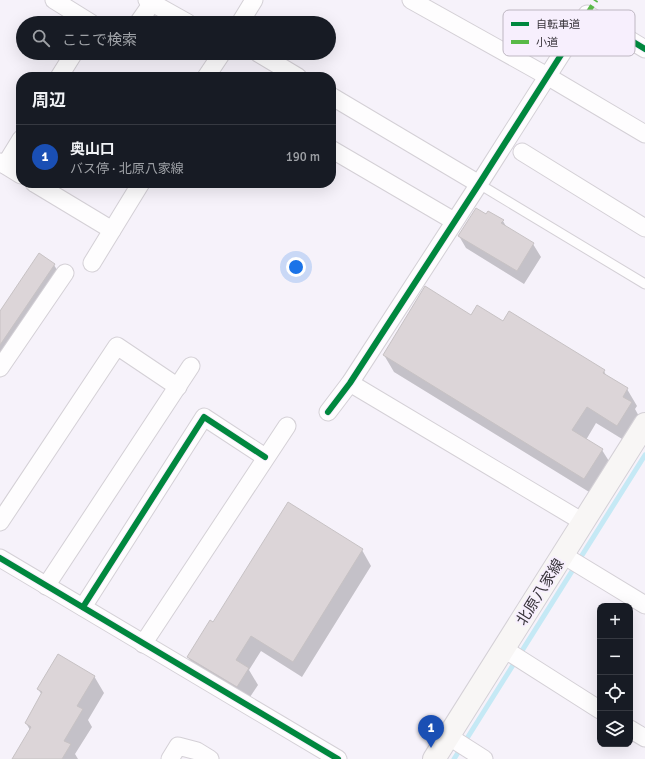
<!DOCTYPE html>
<html lang="ja">
<head>
<meta charset="utf-8">
<style>
	:root { --surface:#171b24; --page:#242831; --text:#f1f3f6; --muted:#9ea1a6; --line:#363941; --accent:#7a767d }
	body { margin:0; font-family:Signika,"Noto Sans JP",sans-serif; background:var(--page); color:var(--text) }
	.controls { position:absolute; right:12px; bottom:12px; display:grid; overflow:hidden; border-radius:8px; box-shadow:0 4px 16px #0002 }
	.controls button { width:36px; height:36px; display:grid; place-items:center; padding:0; border:0; border-bottom:1px solid var(--line); background:var(--surface); color:var(--text); font:20px sans-serif }
	.you { position:absolute; left:296px; top:267px; width:14px; height:14px; margin:-10px; border:3px solid #fff; border-radius:50%; background:#1a73e8; box-shadow:0 0 0 6px #1a73e833 }
	.badge { display:grid; place-items:center; width:26px; height:26px; border-radius:50%; background:var(--accent); color:#fff; font-size:13px; font-weight:700 }
	.pin { position:absolute; translate:-50% -33px; filter:drop-shadow(0 1px 2px #0008) }
	.pin::after { content:''; position:absolute; top:21px; width:14px; height:12px; background:inherit; clip-path:polygon(0 0,100% 0,50% 100%) }
	.list { margin:0; padding:0; list-style:none }
	h2 { display:flex; justify-content:space-between; align-items:center; height:52px; margin:0; padding:0 16px; font-size:17px }
	h2 small { font-size:13px; font-weight:400; color:var(--muted) }
	.list li { display:grid; grid-template-columns:26px 1fr auto; gap:12px; align-items:center; box-sizing:border-box; height:64px; padding:0 16px; border-top:1px solid var(--line) }
	.list b { display:block; font-size:15px; white-space:nowrap }
	.list p { margin:0; font-size:13px; white-space:nowrap; color:var(--muted) }
	.list em { font-size:13px; font-style:normal; color:var(--muted) }
	.icon { flex:none; width:22px; height:22px; fill:none; stroke:currentColor; stroke-width:2; stroke-linecap:round; stroke-linejoin:round }
	.map { position:relative; flex:none; width:645px; height:759px; overflow:hidden }
	.search { position:absolute; background:var(--surface); box-shadow:0 4px 16px #0002; left:16px; top:16px; width:320px; height:44px; display:flex; align-items:center; gap:10px; box-sizing:border-box; padding:0 14px; border-radius:22px; color:var(--muted); font-size:15px }
	.panel { position:absolute; background:var(--surface); box-shadow:0 4px 16px #0002; left:16px; top:72px; width:320px; height:116px; border-radius:16px }
	.map>svg:first-child { display:block }
</style>
</head>
<body>
<div class="map">
<svg width="645" height="759" viewBox="0 0 645 759">
	<rect width="100%" height="100%" fill="#f6f2fa"/>
	<g fill="#0003">
		<path d="M 487,216 L 503,221 L 507,228 L 533,244 L 541,257 L 524,284 L 466,248 L 459,236 Z"/>
		<path d="M 40,255 L 54,265 L 62,278 L 0,368 L 0,313 Z"/>
		<path d="M 471,316 L 503,322 L 604,371 L 607,377 L 627,389 L 637,406 L 635,409 L 641,420 L 627,442 L 596,423 L 586,440 L 602,450 L 612,466 L 594,495 L 394,372 L 384,355 Z"/>
		<path d="M 362,550 L 371,566 L 302,677 L 261,651 L 249,670 L 258,685 L 246,703 L 197,673 L 188,657 L 214,624 Z"/>
		<path d="M 94,676 L 104,693 L 88,720 L 92,727 L 75,754 L 78,759 L 14,759 L 30,730 L 26,723 L 42,695 L 38,689 Z"/>
	</g>
	<g fill="none" stroke-linecap="round" stroke-linejoin="round">
		<path stroke="#c5e9f5" stroke-width="5" d="M 454,759 L 645,455"/>
	</g>
	<g fill="#dcd5d8" stroke="#c7c2c4">
		<path d="M 476,208 L 486,214 L 488,211 L 504,220 L 501,223 L 534,243 L 517,271 L 458,236 Z"/>
		<path d="M 39,253 L 55,264 L 0,345 L 0,311 Z"/>
		<path d="M 425,286 L 471,315 L 477,305 L 503,321 L 509,311 L 605,370 L 603,373 L 628,388 L 623,397 L 632,402 L 617,426 L 587,407 L 572,430 L 603,449 L 584,479 L 383,355 Z"/>
		<path d="M 288,502 L 363,549 L 293,662 L 251,636 L 236,660 L 249,668 L 237,687 L 187,657 L 210,620 L 213,622 Z"/>
		<path d="M 58,654 L 95,676 L 77,706 L 83,709 L 64,741 L 71,744 L 62,759 L 12,759 L 31,727 L 25,723 L 42,692 L 37,689 Z"/>
	</g>
	<g fill="none" stroke-linecap="round" stroke-linejoin="round">
		<defs>
			<path id="lane" d="M 479,184 L 645,284"/>
			<g id="street">
				<path d="M 54,0 L 91,23"/>
				<path d="M 147,0 L 188,23"/>
				<path d="M 411,0 L 547,76 L 645,134"/>
				<path d="M 138,23 L 152,3"/>
				<path d="M 240,23 L 254,0"/>
				<path d="M 258,53 L 298,77"/>
				<path d="M 59,77 L 74,53"/>
				<path d="M 206,77 L 222,53"/>
				<path d="M 331,96 L 479,184"/>
				<path d="M 331,149 L 454,221"/>
				<path d="M 522,152 L 645,228"/>
				<path d="M 0,162 L 21,175"/>
				<path d="M 5,165 L 21,139"/>
				<path d="M 34,183 L 112,230"/>
				<path d="M 92,263 L 141,183"/>
				<path d="M 0,368 L 65,273"/>
				<path d="M 350,383 L 583,522"/>
				<path d="M 328,412 L 350,383 L 479,184 L 587,14 L 645,49"/>
				<path d="M 0,522 L 117,346 L 178,387"/>
				<path d="M 563,555 L 645,605"/>
				<path d="M 0,558 L 338,759"/>
				<path d="M 46,586 L 191,366"/>
				<path d="M 83,607 L 204,417 L 265,457"/>
				<path d="M 143,644 L 287,426"/>
				<path d="M 504,649 L 600,710"/>
				<path d="M 630,729 L 645,738"/>
				<path d="M 448,736 L 484,759"/>
				<path d="M 170,759 L 178,746 L 197,751 L 210,759"/>
			</g>
			<path id="secondary" d="M 434,759 L 645,424"/>
		</defs>
		<use href="#lane" stroke="#d4d0d6" stroke-width="11"/>
		<use href="#street" stroke="#d4d0d6" stroke-width="19"/>
		<use href="#secondary" stroke="#d4d0d6" stroke-width="24"/>
		<use href="#lane" stroke="#fefdfe" stroke-width="9"/>
		<use href="#street" stroke="#fefdfe" stroke-width="17"/>
		<use href="#secondary" stroke="#f8f6f5" stroke-width="22"/>
		<path stroke="#58b947" stroke-width="5" stroke-dasharray="10 5" stroke-linecap="butt" d="M 587,14 L 596,0"/>
		<defs>
			<g id="cycleway">
				<path d="M 328,412 L 350,383 L 479,184 L 587,14 L 645,49"/>
				<path d="M 0,558 L 338,759"/>
				<path d="M 83,607 L 204,417 L 265,457"/>
			</g>
		</defs>
		<use href="#cycleway" stroke="#f7effd" stroke-width="8"/>
		<use href="#cycleway" stroke="#00873e" stroke-width="6"/>
	</g>
	<g text-anchor="middle" stroke-width="4" stroke-linejoin="round" paint-order="stroke">
		<g font-size="15" fill="#38343a" stroke="#f7effd">
			<text transform="translate(540 592) rotate(-58)" y="5">北原八家線</text>
		</g>
	</g>
	<rect x="503" y="10" width="132" height="46" rx="6" fill="#f7effd" stroke="#beb7c2" stroke-width="1"/>
	<rect x="511" y="22" width="18" height="4" fill="#00873e"/>
	<rect x="511" y="40" width="18" height="4" fill="#58b947"/>
	<g font-size="11" fill="#38343a">
		<text x="536" y="28">自転車道</text>
		<text x="536" y="46">小道</text>
	</g>
</svg>
<div class="controls">
<button>+</button>
<button>−</button>
<button><svg class="icon" aria-label="locate" viewBox="0 0 24 24"><circle cx="12" cy="12" r="6"/><path d="M12 2v4M12 18v4M2 12h4M18 12h4"/></svg></button>
<button><svg class="icon" aria-label="layers" viewBox="0 0 24 24"><path d="M12 4l9 5-9 5-9-5zM3 14l9 5 9-5"/></svg></button>
</div>
<div class="you"></div>
<div class="pin badge" style="left:431px;top:748px;background:#1a4fb4">1</div>
<div class="search"><svg class="icon" aria-label="search" viewBox="0 0 24 24"><circle cx="10" cy="10" r="6"/><path d="M15 15l6 6"/></svg>ここで検索</div>
<section class="panel">
<h2>周辺<small></small></h2>
<ul class="list">
<li><span class="badge" style="background:#1a4fb4">1</span><div><b>奥山口</b><p>バス停 · 北原八家線</p></div><em>190 m</em></li>
</ul>
</section>
</div>
</body>
</html>
